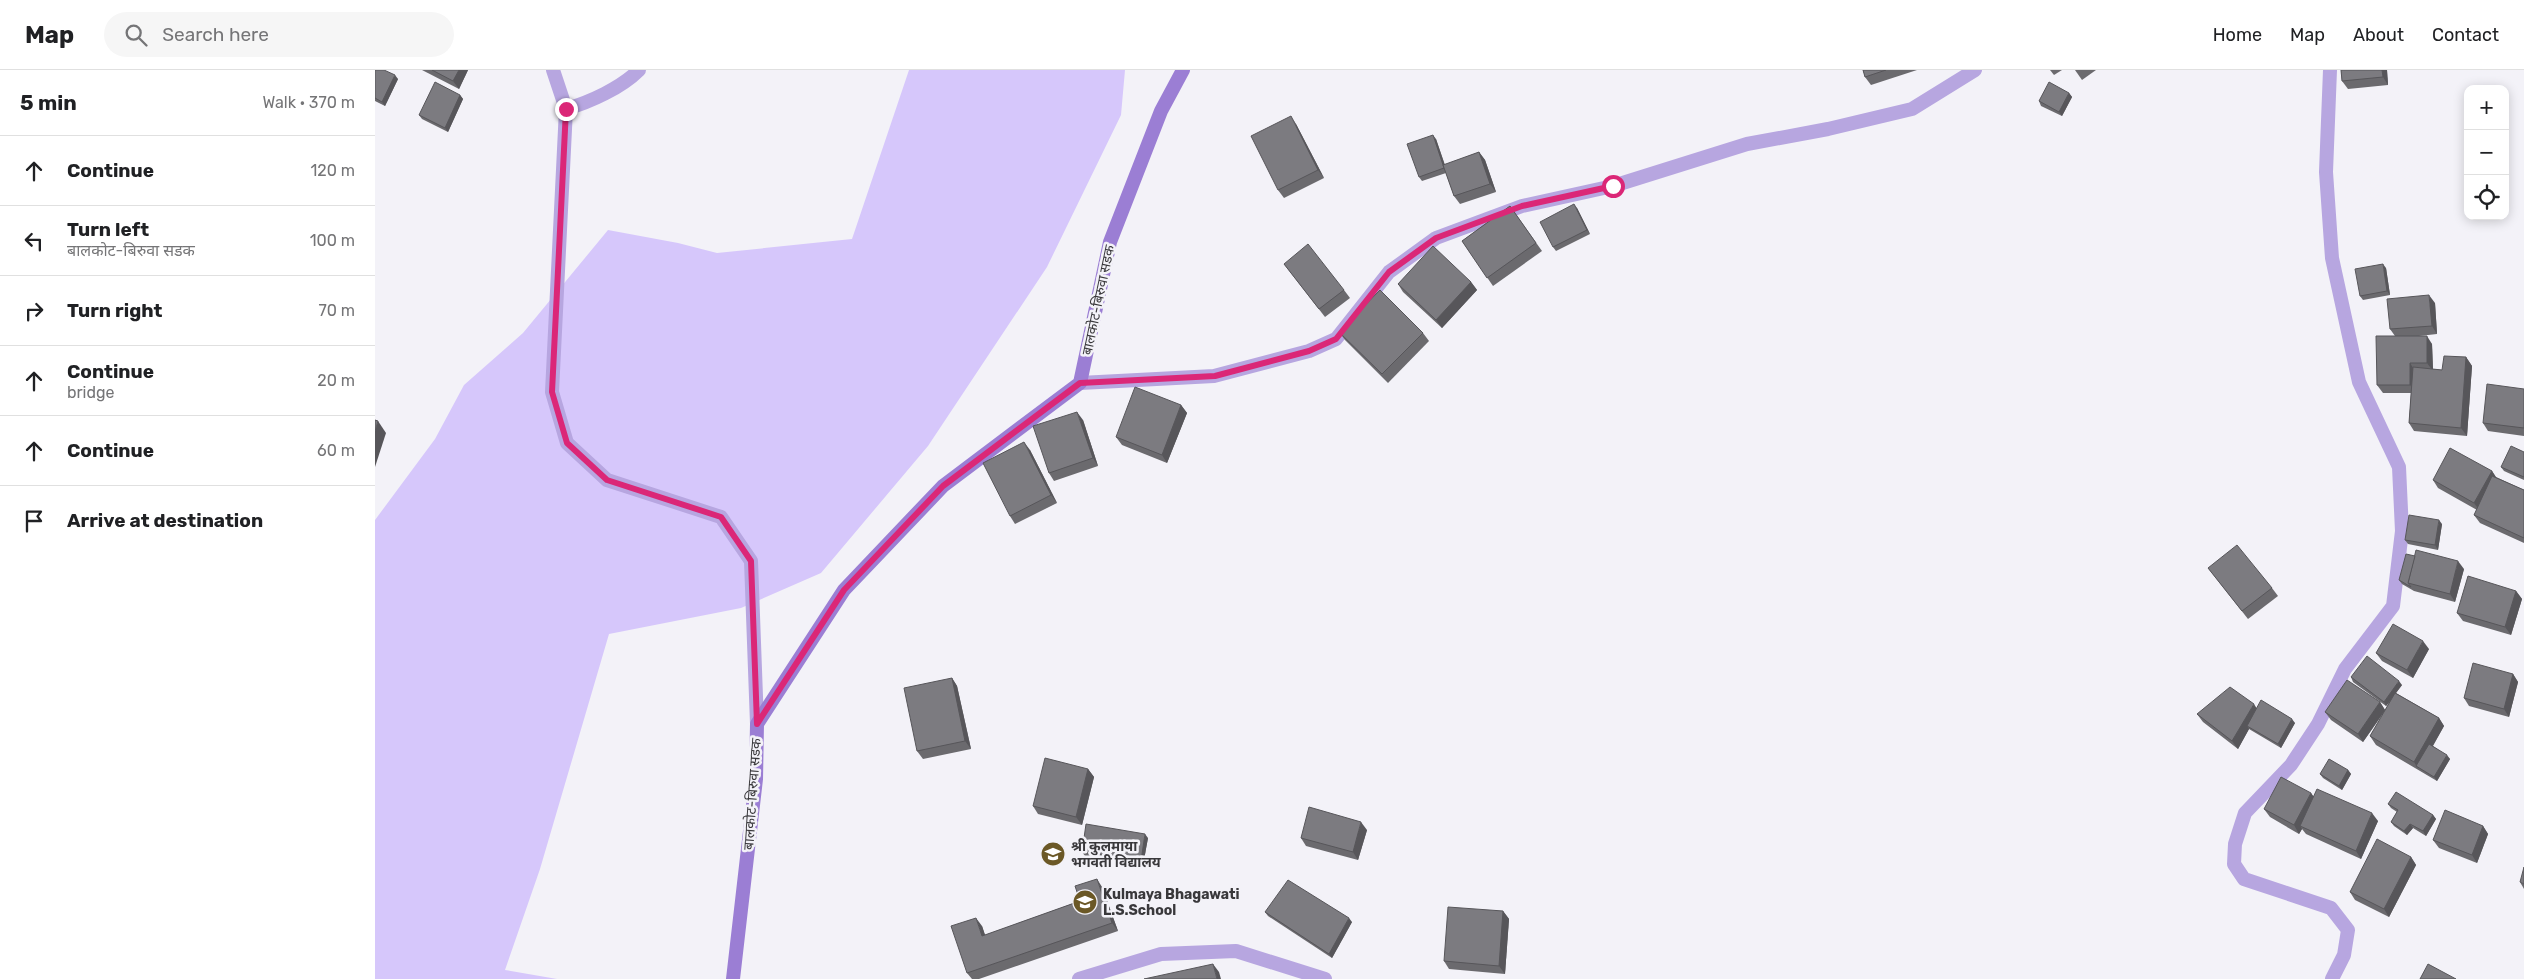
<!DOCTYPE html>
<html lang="en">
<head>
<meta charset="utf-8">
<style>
	:root { --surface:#fff; --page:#f6f6f6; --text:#202124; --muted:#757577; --line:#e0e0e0 }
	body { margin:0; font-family:Rubik,"Noto Sans Devanagari",sans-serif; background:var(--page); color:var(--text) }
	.controls { position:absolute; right:15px; top:15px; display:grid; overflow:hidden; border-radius:10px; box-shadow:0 2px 12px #0003 }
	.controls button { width:45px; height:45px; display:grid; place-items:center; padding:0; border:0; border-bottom:1px solid var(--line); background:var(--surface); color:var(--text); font:25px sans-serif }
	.stop { position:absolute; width:15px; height:15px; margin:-11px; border:4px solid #db2777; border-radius:50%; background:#fff }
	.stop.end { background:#db2777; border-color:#fff; box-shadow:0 1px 5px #0008 }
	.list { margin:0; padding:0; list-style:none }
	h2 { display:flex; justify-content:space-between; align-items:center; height:65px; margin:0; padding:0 20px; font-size:21px }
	h2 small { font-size:16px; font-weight:400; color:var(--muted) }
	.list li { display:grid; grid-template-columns:32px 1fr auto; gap:15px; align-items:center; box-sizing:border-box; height:70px; padding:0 20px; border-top:1px solid var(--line) }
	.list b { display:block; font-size:19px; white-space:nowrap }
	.list p { margin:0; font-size:16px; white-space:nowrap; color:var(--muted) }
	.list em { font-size:16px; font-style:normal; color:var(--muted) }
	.icon { flex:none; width:28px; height:28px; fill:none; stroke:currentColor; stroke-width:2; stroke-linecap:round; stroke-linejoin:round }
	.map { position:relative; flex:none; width:2149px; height:909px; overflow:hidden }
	header { display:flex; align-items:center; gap:30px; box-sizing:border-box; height:70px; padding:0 25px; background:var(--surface); border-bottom:1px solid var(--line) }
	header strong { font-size:24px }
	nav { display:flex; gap:28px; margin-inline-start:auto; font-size:18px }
	.search { width:350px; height:45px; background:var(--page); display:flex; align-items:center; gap:12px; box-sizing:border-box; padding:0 18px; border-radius:28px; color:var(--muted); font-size:19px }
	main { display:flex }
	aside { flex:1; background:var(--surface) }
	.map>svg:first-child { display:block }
</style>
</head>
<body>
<header>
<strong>Map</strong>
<div class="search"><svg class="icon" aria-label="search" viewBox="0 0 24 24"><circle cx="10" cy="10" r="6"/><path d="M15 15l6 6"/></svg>Search here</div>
<nav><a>Home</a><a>Map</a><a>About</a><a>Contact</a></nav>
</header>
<main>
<aside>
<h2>5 min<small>Walk · 370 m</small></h2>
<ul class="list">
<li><svg class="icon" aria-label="ahead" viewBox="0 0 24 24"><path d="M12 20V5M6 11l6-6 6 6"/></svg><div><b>Continue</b></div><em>120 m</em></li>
<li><svg class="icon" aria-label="left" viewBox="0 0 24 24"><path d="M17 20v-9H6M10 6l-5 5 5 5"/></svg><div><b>Turn left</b><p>बालकोट-बिरुवा सडक</p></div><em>100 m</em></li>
<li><svg class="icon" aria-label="right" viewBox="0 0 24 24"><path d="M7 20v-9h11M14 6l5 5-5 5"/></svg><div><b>Turn right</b></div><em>70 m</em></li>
<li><svg class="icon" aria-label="ahead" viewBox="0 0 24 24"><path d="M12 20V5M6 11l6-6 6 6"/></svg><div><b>Continue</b><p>bridge</p></div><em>20 m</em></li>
<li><svg class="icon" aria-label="ahead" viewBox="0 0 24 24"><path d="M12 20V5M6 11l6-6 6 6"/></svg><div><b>Continue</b></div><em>60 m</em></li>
<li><svg class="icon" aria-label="arrive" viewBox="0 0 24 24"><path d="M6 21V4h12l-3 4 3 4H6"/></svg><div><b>Arrive at destination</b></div></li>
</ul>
</aside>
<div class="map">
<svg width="2149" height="909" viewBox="0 0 2149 909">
	<rect width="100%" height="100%" fill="#f3f2f8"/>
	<path fill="#d6c7fb" d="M 534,0 L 750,0 L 746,45 L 672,197 L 553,376 L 446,503 L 366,538 L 234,564 L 165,799 L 130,900 L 182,909 L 0,909 L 0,450 L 60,369 L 89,315 L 148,263 L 233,160 L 303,173 L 342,183 L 477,169 Z"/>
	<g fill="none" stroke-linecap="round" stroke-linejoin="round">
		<path stroke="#b7a6e0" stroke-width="14" d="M 191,39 C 215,32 246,18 264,0"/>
		<g stroke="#b7a6e0" stroke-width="14">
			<path d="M 178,0 L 191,39 L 177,322 L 192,373 L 232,410 L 346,447 L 376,491 L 382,654"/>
			<path d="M 1955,0 L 1951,102 L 1957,188 L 1984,312 L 2024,397 L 2027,461 L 2018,536 L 1970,599 L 1943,654 L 1916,695 L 1870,743 L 1860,774 L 1859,794 L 1869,809 L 1956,838 L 1973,860 L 1969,885 L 1957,909"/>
			<path d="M 705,313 L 839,306 L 934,281 L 961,269 L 1014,202 L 1061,168 L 1147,136 L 1238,116 L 1372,74 L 1453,59 L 1537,39 L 1600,0"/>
			<path d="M 704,909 L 786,884 L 861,881 L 950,909"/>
		</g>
		<path stroke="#9b7ed4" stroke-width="14" d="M 358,909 L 381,709 L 382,654 L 469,520 L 568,416 L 705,313 L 735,172 L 786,41 L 808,0"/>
	</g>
	<g fill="#6b6a6e">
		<path d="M 0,0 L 23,9 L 10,36 L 0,31 Z"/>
		<path d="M 47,0 L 93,0 L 84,19 Z"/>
		<path d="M 1488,0 L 1542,0 L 1496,15 L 1490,7 Z"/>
		<path d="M 1675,0 L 1687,0 L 1679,5 Z"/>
		<path d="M 1700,0 L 1721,0 L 1707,10 Z"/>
		<path d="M 1966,0 L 2012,0 L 2013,15 L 1973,19 L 1967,11 Z"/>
		<path d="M 1694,23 L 1697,27 L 1687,46 L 1666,36 L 1664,31 Z"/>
		<path d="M 85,25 L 88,29 L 73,62 L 47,49 L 44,45 Z"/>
		<path d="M 921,54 L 949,108 L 909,128 L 903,120 Z"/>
		<path d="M 1061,69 L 1070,95 L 1104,82 L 1110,90 L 1121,122 L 1085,134 L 1079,126 L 1071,103 L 1047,111 L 1044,107 Z"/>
		<path d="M 1135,136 L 1167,181 L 1118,216 L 1087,171 Z"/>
		<path d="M 1202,138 L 1215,164 L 1181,181 L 1178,177 Z"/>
		<path d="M 909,194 L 969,220 L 975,228 L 950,247 Z"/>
		<path d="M 2011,198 L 2015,225 L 1988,230 L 1985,226 Z"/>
		<path d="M 1096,212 L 1102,220 L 1067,258 L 1028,222 L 1023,214 Z"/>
		<path d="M 2060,233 L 2062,264 L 2044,266 L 2057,274 L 2058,299 L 2067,300 L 2091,287 L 2097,296 L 2092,366 L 2039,361 L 2034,353 L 2036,323 L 2008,323 L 2002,315 L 2020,266 L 2015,259 Z"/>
		<path d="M 964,262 L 1048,263 L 1054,271 L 1013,313 L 970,270 Z"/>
		<path d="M 2149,319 L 2149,366 L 2113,361 L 2108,353 Z"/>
		<path d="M 806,335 L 812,343 L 792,393 L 747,375 L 741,367 Z"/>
		<path d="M 708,350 L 723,396 L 679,411 L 674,403 Z"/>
		<path d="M 655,380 L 682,433 L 640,454 L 635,446 Z"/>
		<path d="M 2149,382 L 2149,410 L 2129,401 L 2126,397 Z"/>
		<path d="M 2117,401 L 2121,407 L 2149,420 L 2149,473 L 2105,453 L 2099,445 L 2102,440 L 2063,418 L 2058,410 Z"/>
		<path d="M 2067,454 L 2063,480 L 2033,474 L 2030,470 Z"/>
		<path d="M 1833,498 L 1897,518 L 1903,526 L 1873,549 Z"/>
		<path d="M 2089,499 L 2080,532 L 2039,521 L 2027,514 L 2024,510 Z"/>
		<path d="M 2141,521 L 2147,529 L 2136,565 L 2088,551 L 2082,543 Z"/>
		<path d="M 2054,579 L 2038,608 L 2007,591 L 2001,583 Z"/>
		<path d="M 2138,604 L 2143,612 L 2134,647 L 2094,636 L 2089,628 Z"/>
		<path d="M 1976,607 L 2027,615 L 2021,623 L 2064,648 L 2069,656 L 2058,676 L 2075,689 L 2062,711 L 2001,675 L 1995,666 L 2010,641 L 1988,672 L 1956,650 L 1950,642 L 2005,632 L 2010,640 L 2014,633 L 2011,636 L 1978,612 Z"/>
		<path d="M 577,608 L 582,616 L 596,679 L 548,689 L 542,681 Z"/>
		<path d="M 1882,638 L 1920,653 L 1906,678 L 1874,659 L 1863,679 L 1828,652 L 1822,644 Z"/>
		<path d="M 713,699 L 719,707 L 707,755 L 663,744 L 658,736 Z"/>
		<path d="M 1973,700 L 1976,704 L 1967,720 L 1948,708 L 1945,704 Z"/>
		<path d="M 1936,723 L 1938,727 L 2003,751 L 1986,789 L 1931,764 L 1927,759 L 1924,764 L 1895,747 L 1889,739 Z"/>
		<path d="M 2013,734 L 2058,745 L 2061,749 L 2051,766 L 2038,758 L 2032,765 L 2019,756 L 2016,752 L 2022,742 L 2016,738 Z"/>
		<path d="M 2108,756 L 2113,764 L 2102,793 L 2064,778 L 2058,770 Z"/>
		<path d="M 992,760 L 983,790 L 931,776 L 926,768 Z"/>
		<path d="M 773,768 L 768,795 L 710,786 L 707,782 Z"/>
		<path d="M 2036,787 L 2041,795 L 2014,847 L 1980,830 L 1975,822 Z"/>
		<path d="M 2145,812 L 2149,814 L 2149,819 Z"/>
		<path d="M 727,817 L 743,861 L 604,909 L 597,909 L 592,903 L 607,856 L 610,865 L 705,831 Z"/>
		<path d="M 1128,841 L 1134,849 L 1130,904 L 1074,899 L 1069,891 Z"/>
		<path d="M 890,842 L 977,852 L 957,888 L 893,846 Z"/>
	</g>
	<g fill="#57565a">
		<path d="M 84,0 L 93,0 L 84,19 L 78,11 Z"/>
		<path d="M 2007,0 L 2012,0 L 2013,15 L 2008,7 Z"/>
		<path d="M 20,5 L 23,9 L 10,36 L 7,32 Z"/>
		<path d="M 1694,23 L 1697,27 L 1687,46 L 1684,42 Z"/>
		<path d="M 85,25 L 88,29 L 73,62 L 70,58 Z"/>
		<path d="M 916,46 L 921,54 L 949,108 L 943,100 Z"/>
		<path d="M 1058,65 L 1061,69 L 1072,102 L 1069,98 Z"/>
		<path d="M 1104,82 L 1110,90 L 1121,122 L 1115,114 Z"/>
		<path d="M 1199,134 L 1202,138 L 1215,164 L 1212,160 Z"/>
		<path d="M 2008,194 L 2011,198 L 2015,225 L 2012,221 Z"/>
		<path d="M 1096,212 L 1102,220 L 1067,258 L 1061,250 Z"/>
		<path d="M 2054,225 L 2060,233 L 2062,264 L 2057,256 Z"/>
		<path d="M 2052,266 L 2057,274 L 2058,301 L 2052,293 Z"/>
		<path d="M 2091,287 L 2097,296 L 2092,366 L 2086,358 Z"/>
		<path d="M 2035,293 L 2040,301 L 2041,323 L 2035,315 Z"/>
		<path d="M 806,335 L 812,343 L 792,393 L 787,385 Z"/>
		<path d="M 702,342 L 708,350 L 723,396 L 718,388 Z"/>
		<path d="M 3,351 L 11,363 L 0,397 L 0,361 Z"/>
		<path d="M 649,372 L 655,380 L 682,433 L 676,425 Z"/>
		<path d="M 2117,401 L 2122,409 L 2105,441 L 2099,433 Z"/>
		<path d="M 2064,450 L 2067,454 L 2063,480 L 2060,475 Z"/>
		<path d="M 2083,491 L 2089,499 L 2080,532 L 2075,524 Z"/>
		<path d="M 2141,521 L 2147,529 L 2136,565 L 2130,557 Z"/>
		<path d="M 2048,571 L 2054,579 L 2038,608 L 2032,600 Z"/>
		<path d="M 2138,604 L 2143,612 L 2134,647 L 2129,639 Z"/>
		<path d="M 577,608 L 582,616 L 596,679 L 590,671 Z"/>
		<path d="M 2024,611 L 2027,615 L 2011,636 L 2009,632 Z"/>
		<path d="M 2005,632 L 2010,640 L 1988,672 L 1983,664 Z"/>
		<path d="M 1879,634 L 1884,642 L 1872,656 L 1874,659 L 1863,679 L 1857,671 Z"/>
		<path d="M 2064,648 L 2069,656 L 2045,698 L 2041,696 L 2044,700 L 2039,692 Z"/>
		<path d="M 1917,649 L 1920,653 L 1906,678 L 1903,674 Z"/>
		<path d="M 2072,685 L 2075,689 L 2062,711 L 2059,707 Z"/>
		<path d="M 713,699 L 719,707 L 707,755 L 701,747 Z"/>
		<path d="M 1973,700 L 1976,704 L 1967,720 L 1964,716 Z"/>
		<path d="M 1936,723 L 1942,731 L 1925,756 L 1927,759 L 1924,764 L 1919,755 Z"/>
		<path d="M 1997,743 L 2003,751 L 1986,789 L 1981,781 Z"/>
		<path d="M 2058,745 L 2061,749 L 2051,766 L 2048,761 Z"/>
		<path d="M 986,752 L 992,760 L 983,790 L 978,782 Z"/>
		<path d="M 2035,754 L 2038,758 L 2032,765 L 2029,761 Z"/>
		<path d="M 2108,756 L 2113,764 L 2102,793 L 2097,785 Z"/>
		<path d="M 770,764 L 773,768 L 768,795 L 766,791 Z"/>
		<path d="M 2036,787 L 2041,795 L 2014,847 L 2009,839 Z"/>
		<path d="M 722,809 L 727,817 L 743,861 L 737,853 Z"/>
		<path d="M 1128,841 L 1134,849 L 1130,904 L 1124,896 Z"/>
		<path d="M 601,848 L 607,856 L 613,874 L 607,866 Z"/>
		<path d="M 974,848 L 977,852 L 957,888 L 954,884 Z"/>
		<path d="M 838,894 L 844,902 L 846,909 L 842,909 Z"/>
	</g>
	<g fill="#7c7b80" stroke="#57565a">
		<path d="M 0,0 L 9,0 L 20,5 L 7,32 L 0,28 Z"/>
		<path d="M 57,0 L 84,0 L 78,11 Z"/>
		<path d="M 1488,0 L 1511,0 L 1490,7 Z"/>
		<path d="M 1966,0 L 2007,0 L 2008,7 L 1967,11 Z"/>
		<path d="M 60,12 L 85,25 L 70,58 L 44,45 Z"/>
		<path d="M 1674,12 L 1694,23 L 1684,42 L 1664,31 Z"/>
		<path d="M 916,46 L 943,100 L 903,120 L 876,66 Z"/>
		<path d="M 1058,65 L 1069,98 L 1044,107 L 1032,74 Z"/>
		<path d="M 1104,82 L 1115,114 L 1079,126 L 1068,95 Z"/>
		<path d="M 1199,134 L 1212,160 L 1178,177 L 1165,152 Z"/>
		<path d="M 1135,136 L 1161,173 L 1112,208 L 1087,171 Z"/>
		<path d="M 933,174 L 969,220 L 944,239 L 909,194 Z"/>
		<path d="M 1058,176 L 1096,212 L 1061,250 L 1023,214 Z"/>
		<path d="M 2008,194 L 2012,221 L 1985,226 L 1980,199 Z"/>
		<path d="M 1005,220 L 1048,263 L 1007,304 L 964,262 Z"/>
		<path d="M 2054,225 L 2057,256 L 2015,259 L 2012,229 Z"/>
		<path d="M 2001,266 L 2052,266 L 2052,293 L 2035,293 L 2035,315 L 2002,315 Z"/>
		<path d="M 2069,286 L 2091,287 L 2086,358 L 2034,353 L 2038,297 L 2067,300 Z"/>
		<path d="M 2112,314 L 2149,319 L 2149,358 L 2108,353 Z"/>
		<path d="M 760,317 L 806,335 L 787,385 L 741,367 Z"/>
		<path d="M 702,342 L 718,388 L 674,403 L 658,356 Z"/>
		<path d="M 0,350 L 3,351 L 0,361 Z"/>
		<path d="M 649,372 L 676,425 L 635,446 L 608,393 Z"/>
		<path d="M 2136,376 L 2149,382 L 2149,407 L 2126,397 Z"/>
		<path d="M 2075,378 L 2117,401 L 2099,433 L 2058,410 Z"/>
		<path d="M 2117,406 L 2149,420 L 2149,468 L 2099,445 Z"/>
		<path d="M 2034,445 L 2064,450 L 2060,475 L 2030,470 Z"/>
		<path d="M 1862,475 L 1897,518 L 1867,541 L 1833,498 Z"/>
		<path d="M 2041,480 L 2083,491 L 2075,524 L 2033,513 Z"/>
		<path d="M 2031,484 L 2040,486 L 2033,513 L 2036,517 L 2024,510 Z"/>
		<path d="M 2093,506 L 2141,521 L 2130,557 L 2082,543 Z"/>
		<path d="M 2018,554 L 2048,571 L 2032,600 L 2001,583 Z"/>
		<path d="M 1992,586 L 2024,611 L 2009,632 L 1976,607 Z"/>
		<path d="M 2098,593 L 2138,604 L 2129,639 L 2089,628 Z"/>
		<path d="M 577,608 L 590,671 L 542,681 L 529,618 Z"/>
		<path d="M 1972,610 L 2005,632 L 1983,664 L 1950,642 Z"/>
		<path d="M 1855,617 L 1879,634 L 1857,671 L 1822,644 Z"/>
		<path d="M 2020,623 L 2064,648 L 2039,692 L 1995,666 Z"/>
		<path d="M 1886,630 L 1917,649 L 1903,674 L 1872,656 Z"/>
		<path d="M 2054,674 L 2072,685 L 2059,707 L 2041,696 Z"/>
		<path d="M 670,688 L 713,699 L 701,747 L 658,736 Z"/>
		<path d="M 1954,689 L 1973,700 L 1964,716 L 1945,704 Z"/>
		<path d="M 1906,707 L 1936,723 L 1919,755 L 1889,739 Z"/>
		<path d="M 1942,719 L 1997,743 L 1981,781 L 1925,756 Z"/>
		<path d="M 2021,722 L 2058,745 L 2048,761 L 2035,754 L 2029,761 L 2016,752 L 2023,740 L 2013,734 Z"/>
		<path d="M 934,737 L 986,752 L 978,782 L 926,768 Z"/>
		<path d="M 2070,740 L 2108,756 L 2097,785 L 2058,770 Z"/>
		<path d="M 711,754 L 770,764 L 766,791 L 707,782 Z"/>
		<path d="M 2002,769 L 2036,787 L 2009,839 L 1975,822 Z"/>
		<path d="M 2149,797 L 2149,814 L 2145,812 Z"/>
		<path d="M 722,809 L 737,853 L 592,903 L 576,856 L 601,848 L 607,866 L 705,831 L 700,816 Z"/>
		<path d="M 913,810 L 974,848 L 954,884 L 890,842 Z"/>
		<path d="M 1073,837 L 1128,841 L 1124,896 L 1069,891 Z"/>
		<path d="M 838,894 L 842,909 L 769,909 Z"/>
		<path d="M 2053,894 L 2081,909 L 2045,909 Z"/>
	</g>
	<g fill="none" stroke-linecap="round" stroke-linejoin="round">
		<path stroke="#db2777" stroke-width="6" d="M 191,39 L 177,322 L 192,373 L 232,410 L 346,447 L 376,491 L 382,654 L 469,520 L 568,416 L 705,313 L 840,306 L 934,281 L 961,269 L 1014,202 L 1061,168 L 1147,136 L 1238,116"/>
	</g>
	<defs>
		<symbol id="school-disc" viewBox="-11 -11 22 22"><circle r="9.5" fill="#6b5826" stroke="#f3f2f8"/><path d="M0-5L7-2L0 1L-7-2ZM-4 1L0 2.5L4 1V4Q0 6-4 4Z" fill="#fff"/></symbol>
	</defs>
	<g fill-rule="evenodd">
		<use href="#school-disc" x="664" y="770" width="28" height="28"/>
		<use href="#school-disc" x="696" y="818" width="28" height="28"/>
	</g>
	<g text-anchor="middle" stroke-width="5" stroke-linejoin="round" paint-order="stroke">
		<g font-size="14" fill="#39383b" stroke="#f3f2f8">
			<text transform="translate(723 230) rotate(-78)" y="5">बालकोट-बिरुवा सडक</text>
			<text transform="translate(377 724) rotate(-86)" y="5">बालकोट-बिरुवा सडक</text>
		</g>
		<g font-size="14" font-weight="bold" fill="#39383b" stroke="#f3f2f8" text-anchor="start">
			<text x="696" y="781">श्री कुलमाया<tspan x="696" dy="16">भगवती विद्यालय</tspan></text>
			<text x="728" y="829">Kulmaya Bhagawati<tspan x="728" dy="16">L.S.School</tspan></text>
		</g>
	</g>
</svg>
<div class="controls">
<button>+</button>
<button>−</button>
<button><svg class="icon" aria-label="locate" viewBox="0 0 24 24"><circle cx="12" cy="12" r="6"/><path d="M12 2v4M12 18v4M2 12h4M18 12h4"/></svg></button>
</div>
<div class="stop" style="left:1238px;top:116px"></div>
<div class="stop end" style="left:191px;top:39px"></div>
</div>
</main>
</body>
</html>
